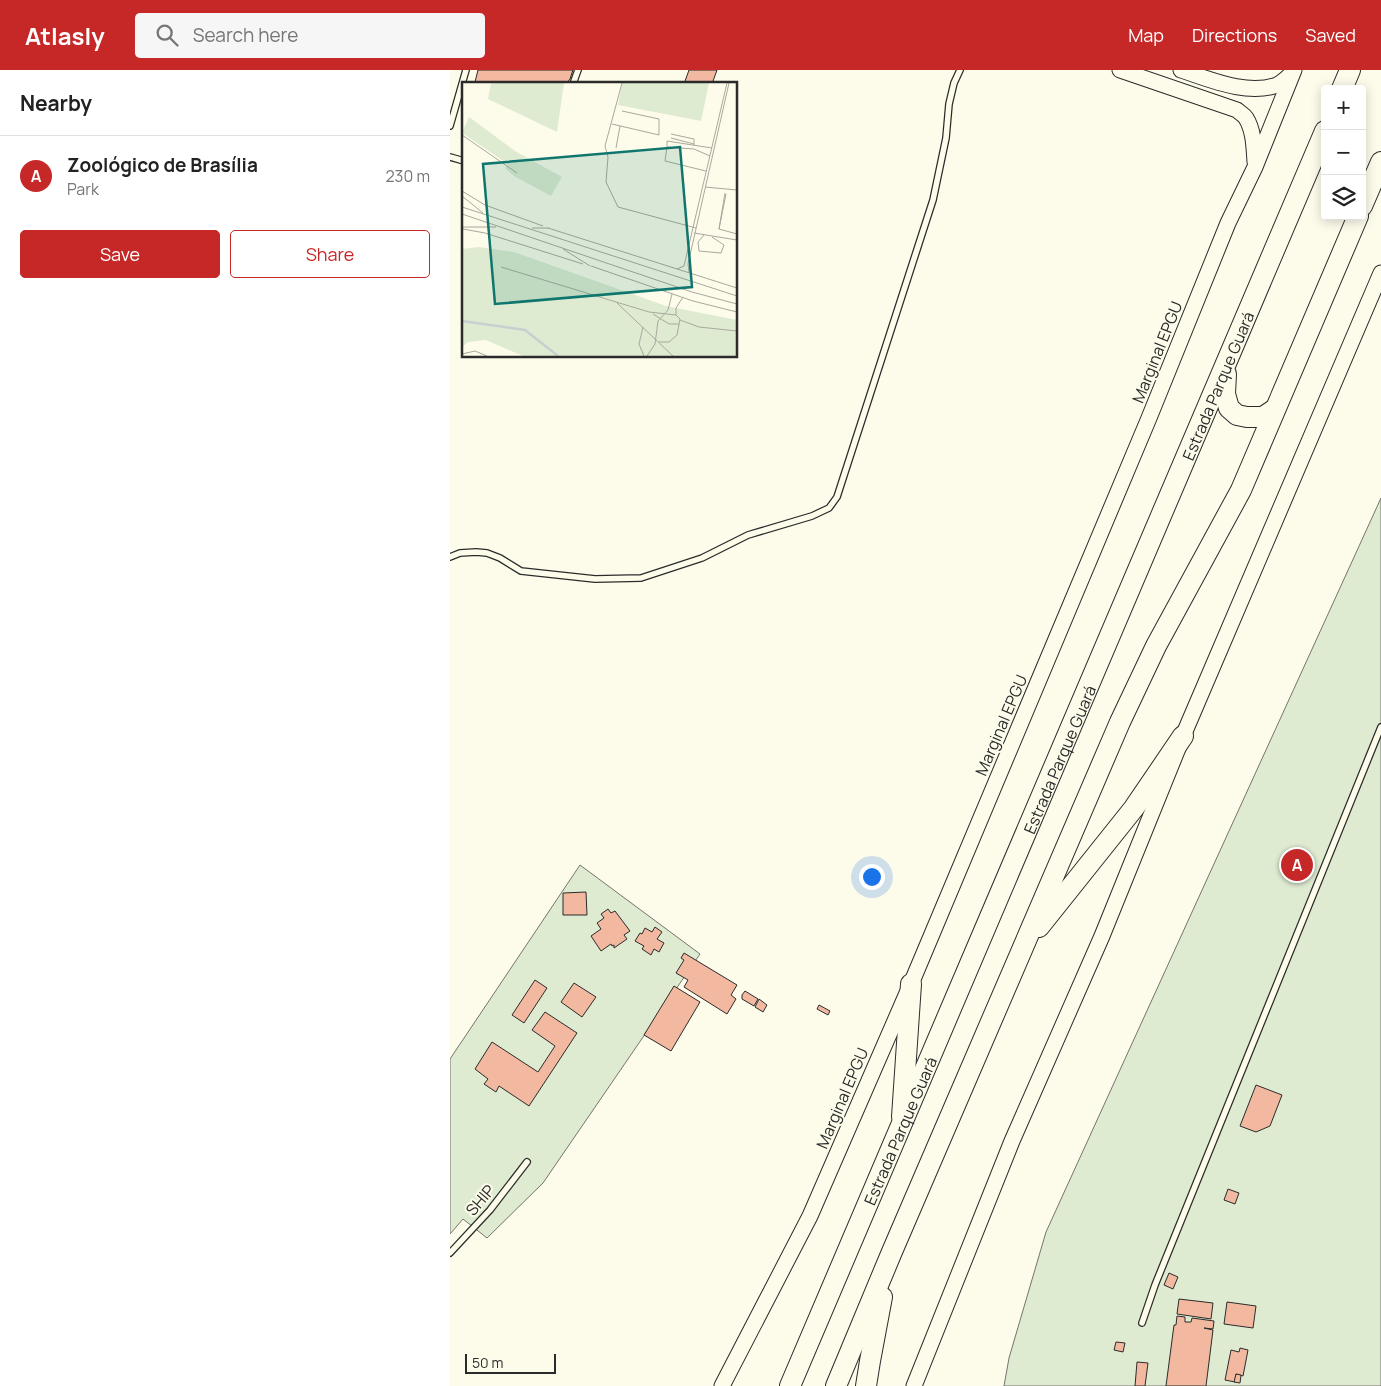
<!DOCTYPE html>
<html lang="en">
<head>
<meta charset="utf-8">
<style>
	:root { --surface:#fff; --page:#f6f6f6; --text:#222; --muted:#767676; --line:#e0e0e0; --accent:#c62828 }
	body { margin:0; font-family:Manrope,sans-serif; background:var(--page); color:var(--text) }
	.controls { position:absolute; right:15px; top:15px; display:grid; overflow:hidden; border-radius:5px; box-shadow:0 2px 12px #0003 }
	.controls button { width:45px; height:45px; display:grid; place-items:center; padding:0; border:0; border-bottom:1px solid var(--line); background:var(--surface); color:var(--text); font:25px sans-serif }
	.scale { position:absolute; left:15px; bottom:12px; width:91px; box-sizing:border-box; padding-left:5px; border:2px solid #2b2b2b; border-top:0; font-size:14px; line-height:18px; white-space:nowrap; color:#2b2b2b; -webkit-text-stroke:4px #fdfbea; paint-order:stroke }
	.you { position:absolute; left:421px; top:806px; width:18px; height:18px; margin:-12px; border:4px solid #fff; border-radius:50%; background:#1a73e8; box-shadow:0 0 0 8px #1a73e833 }
	.badge { display:grid; place-items:center; width:32px; height:32px; border-radius:50%; background:var(--accent); color:#fff; font-size:16px; font-weight:700 }
	.pin { position:absolute; translate:-50% -50%; border:2px solid #fff; box-shadow:0 1px 5px #0006 }
	.list { margin:0; padding:0; list-style:none }
	h2 { display:flex; justify-content:space-between; align-items:center; height:65px; margin:0; padding:0 20px; font-size:21px }
	h2 small { font-size:16px; font-weight:400; color:var(--muted) }
	.list li { display:grid; grid-template-columns:32px 1fr auto; gap:15px; align-items:center; box-sizing:border-box; height:80px; padding:0 20px; border-top:1px solid var(--line) }
	.list b { display:block; font-size:19px; white-space:nowrap }
	.list p { margin:0; font-size:16px; white-space:nowrap; color:var(--muted) }
	.list em { font-size:16px; font-style:normal; color:var(--muted) }
	.actions { display:flex; gap:10px; padding:15px 20px }
	.actions a { flex:1; padding:11px 0; border:1px solid var(--accent); border-radius:5px; text-align:center; font-size:18px; color:var(--accent) }
	.actions .main { background:var(--accent); color:#fff }
	.icon { flex:none; width:28px; height:28px; fill:none; stroke:currentColor; stroke-width:2; stroke-linecap:round; stroke-linejoin:round }
	.map { position:relative; flex:none; width:931px; height:1316px; overflow:hidden }
	header { display:flex; align-items:center; gap:30px; box-sizing:border-box; height:70px; padding:0 25px; background:var(--accent); color:#fff }
	header strong { font-size:24px }
	nav { display:flex; gap:28px; margin-inline-start:auto; font-size:18px }
	.search { width:350px; height:45px; background:var(--page); display:flex; align-items:center; gap:12px; box-sizing:border-box; padding:0 18px; border-radius:5px; color:var(--muted); font-size:19px }
	main { display:flex }
	aside { flex:1; background:var(--surface) }
	.map>svg:first-child { display:block }
</style>
</head>
<body>
<header>
<strong>Atlasly</strong>
<div class="search"><svg class="icon" aria-label="search" viewBox="0 0 24 24"><circle cx="10" cy="10" r="6"/><path d="M15 15l6 6"/></svg>Search here</div>
<nav><a>Map</a><a>Directions</a><a>Saved</a></nav>
</header>
<main>
<aside>
<h2>Nearby<small></small></h2>
<ul class="list">
<li><span class="badge">A</span><div><b>Zoológico de Brasília</b><p>Park</p></div><em>230 m</em></li>
</ul>
<div class="actions"><a class="main">Save</a><a>Share</a></div>
</aside>
<div class="map">
<svg width="931" height="1316" viewBox="0 0 931 1316">
	<rect width="100%" height="100%" fill="#fdfbea"/>
	<g fill="#deebd1" stroke="#74746e">
		<path d="M 931,428 L 931,1316 L 554,1316 L 559,1288 L 596,1162 Z"/>
		<path d="M 130,795 L 250,884 L 93,1113 L 37,1168 L 13,1149 L 0,1164 L 0,989 Z"/>
	</g>
	<g fill="#f2b8a0" stroke="#2b2b2b">
		<path d="M 28,0 L 123,0 L 120,9 L 116,14 L 31,14 L 25,12 Z"/>
		<path d="M 239,0 L 267,0 L 262,14 L 234,14 Z"/>
		<path d="M 136,822 L 137,845 L 113,845 L 113,823 Z"/>
		<path d="M 158,839 L 161,843 L 165,841 L 180,861 L 174,865 L 177,869 L 164,878 L 164,875 L 162,876 L 161,874 L 151,881 L 141,866 L 151,859 L 147,853 L 154,848 L 151,844 Z"/>
		<path d="M 205,857 L 212,862 L 207,869 L 214,873 L 209,882 L 204,879 L 201,885 L 192,879 L 194,876 L 185,871 L 190,863 L 192,864 L 195,858 L 202,862 Z"/>
		<path d="M 234,883 L 287,915 L 281,925 L 286,929 L 277,944 L 234,917 L 238,910 L 226,903 L 234,890 L 231,888 Z"/>
		<path d="M 85,910 L 97,918 L 74,953 L 62,945 Z"/>
		<path d="M 124,913 L 146,927 L 132,947 L 111,932 Z"/>
		<path d="M 224,916 L 250,932 L 221,981 L 194,965 Z"/>
		<path d="M 295,921 L 308,929 L 304,936 L 292,929 L 292,925 Z"/>
		<path d="M 309,929 L 317,935 L 313,942 L 305,937 Z"/>
		<path d="M 369,935 L 380,941 L 378,945 L 367,939 Z"/>
		<path d="M 95,942 L 127,963 L 79,1036 L 49,1016 L 46,1022 L 34,1014 L 38,1009 L 25,999 L 42,972 L 88,1002 L 105,976 L 82,960 Z"/>
		<path d="M 806,1015 L 832,1025 L 820,1056 L 806,1062 L 790,1056 Z"/>
		<path d="M 778,1119 L 789,1123 L 785,1134 L 774,1130 Z"/>
		<path d="M 719,1203 L 728,1207 L 723,1219 L 714,1215 Z"/>
		<path d="M 729,1229 L 763,1233 L 761,1249 L 727,1244 Z"/>
		<path d="M 777,1232 L 806,1236 L 803,1258 L 774,1254 Z"/>
		<path d="M 727,1246 L 735,1247 L 735,1252 L 741,1252 L 742,1248 L 764,1251 L 763,1259 L 754,1258 L 763,1260 L 756,1316 L 716,1316 L 724,1255 L 726,1255 Z"/>
		<path d="M 666,1272 L 675,1273 L 673,1282 L 664,1280 Z"/>
		<path d="M 790,1278 L 798,1280 L 793,1306 L 786,1304 L 785,1312 L 775,1310 L 781,1280 L 789,1282 Z"/>
		<path d="M 687,1292 L 698,1293 L 695,1316 L 685,1316 Z"/>
		<path d="M 786,1304 L 791,1305 L 790,1313 L 784,1312 Z"/>
	</g>
	<g fill="none" stroke-linecap="round" stroke-linejoin="round">
		<defs>
			<g id="lane">
				<path d="M 123,14 L 128,0"/>
				<path d="M 0,56 L 16,0"/>
				<path d="M 0,87 L 14,91"/>
				<path d="M 0,487 L 10,483 L 26,482 L 37,483 L 50,488 L 71,501 L 145,509 L 191,508 L 252,488 L 298,465 L 362,446 L 379,438 L 387,427 L 483,130 L 496,68 L 499,34 L 504,13 L 510,0"/>
				<path d="M 0,1183 L 40,1140 L 77,1092"/>
				<path d="M 692,1253 L 705,1215 L 931,657"/>
			</g>
			<g id="secondary">
				<path d="M 670,0 L 787,40 C 790,43 794,45 796,48 C 804,61 804,78 805,92"/>
				<path d="M 731,0 C 759,9 797,26 827,15 C 833,12 837,8 842,3"/>
				<path d="M 272,1316 L 360,1146 L 461,914 L 699,348 L 778,153 L 805,97 L 844,0"/>
				<path d="M 464,1316 L 562,1071 L 652,866 L 733,666 L 931,203"/>
			</g>
			<g id="highway">
				<path d="M 892,19 L 900,0"/>
				<path d="M 912,136 L 931,92"/>
				<path d="M 776,304 L 775,324 L 779,338 L 787,345 L 797,347 L 813,347 L 825,339"/>
				<path d="M 589,857 L 684,738 L 733,666"/>
				<path d="M 452,1047 L 461,914"/>
				<path id="s1" d="M 340,1316 C 521,899 700,481 875,61"/>
				<path d="M 386,1316 L 441,1184 L 670,652 L 706,576 L 791,420 L 908,146"/>
				<path d="M 416,1316 L 420,1291 L 432,1227"/>
			</g>
		</defs>
		<use href="#lane" stroke="#2b2b2b" stroke-width="8"/>
		<use href="#secondary" stroke="#2b2b2b" stroke-width="17"/>
		<use href="#highway" stroke="#2b2b2b" stroke-width="22"/>
		<use href="#lane" stroke="#fdfbea" stroke-width="5.5"/>
		<use href="#secondary" stroke="#fdfbea" stroke-width="15"/>
		<use href="#highway" stroke="#fdfbea" stroke-width="20"/>
	</g>
	<g text-anchor="middle" stroke-width="4" stroke-linejoin="round" paint-order="stroke">
		<g font-size="16" fill="#2b2b2b" stroke="#fdfbea">
			<text transform="translate(707 282) rotate(-68)" y="6">Marginal EPGU</text>
			<text dy="6" stroke="none"><textPath href="#s1" startOffset="1088">Estrada Parque Guará</textPath></text>
			<text transform="translate(551 655) rotate(-67)" y="6">Marginal EPGU</text>
			<text dy="6" stroke="none"><textPath href="#s1" startOffset="682">Estrada Parque Guará</textPath></text>
			<text transform="translate(392 1028) rotate(-67)" y="6">Marginal EPGU</text>
			<text dy="6" stroke="none"><textPath href="#s1" startOffset="278">Estrada Parque Guará</textPath></text>
			<text transform="translate(30 1130) rotate(-50)" y="6">SHIP</text>
		</g>
	</g>
	<g transform="translate(12 12)">
		<rect width="275" height="275" fill="#fdfbea"/>
		<path d="M 29,1 L 102,1 L 95,50 L 26,17 ZM 160,1 L 247,1 L 239,39 L 156,23 ZM 7,35 L 53,69 L 100,95 L 89,114 L 52,94 L 43,86 L 46,82 L 0,51 ZM 17,165 L 52,170 L 204,224 L 275,238 L 275,274 L 61,274 L 24,258 L 6,260 L 0,265 L 0,167 Z" fill="#deebd1"/>
		<path fill="none" stroke="#c7d0d0" stroke-width="2.5" d="M 0,239 L 63,248 L 96,274"/>
		<path fill="none" stroke="#a9a89e" stroke-width="1" d="M 160,1 L 143,64 L 146,75 L 144,100 L 156,125 L 234,146M 150,42 L 197,53 L 197,37 L 160,29M 209,52 L 232,57 L 232,64M 0,53 L 55,91M 209,56 L 232,62M 205,65 L 203,79 L 244,89M 154,66 L 158,44M 248,74 L 232,67 L 205,65 L 205,59 L 250,66M 243,105 L 275,108M 0,109 L 23,123 L 81,144M 0,114 L 21,131M 0,125 L 275,214M 0,132 L 230,210 L 275,222M 0,145 L 34,145M 70,146 L 87,146M 86,146 L 275,206M 1,147 L 23,151 L 121,182M 257,147 L 263,111M 257,147 L 264,112M 257,147 L 275,152M 232,151 L 275,158M 242,153 L 236,160 L 237,169 L 259,171 L 262,163 L 250,155M 101,167 L 128,184M 129,184 L 231,219 L 275,230M 39,185 L 187,230 L 214,233M 215,187 L 222,184 L 265,1M 227,190 L 226,182 L 267,1M 155,221 L 211,274M 191,232 L 207,242 L 217,242M 218,238 L 237,245 L 275,249M 181,245 L 177,262 L 182,274M 197,260 L 207,260 L 215,253 L 218,237 L 214,233 L 214,226 L 221,215M 0,272 L 13,269 L 25,274M 185,274 L 193,262 L 196,239 L 206,228 L 210,212"/>
		<path fill="#0f766e" fill-opacity="0.15" stroke="#0f766e" stroke-width="2.5" d="M 218,65 L 230,205 L 33,222 L 21,82 Z"/>
		<rect width="275" height="275" fill="none" stroke="#2b2b2b" stroke-width="2.5"/>
	</g>
</svg>
<div class="controls">
<button>+</button>
<button>−</button>
<button><svg class="icon" aria-label="layers" viewBox="0 0 24 24"><path d="M12 4l9 5-9 5-9-5zM3 14l9 5 9-5"/></svg></button>
</div>
<div class="scale">50 m</div>
<div class="you"></div>
<div class="pin badge" style="left:847px;top:795px">A</div>
</div>
</main>
</body>
</html>
